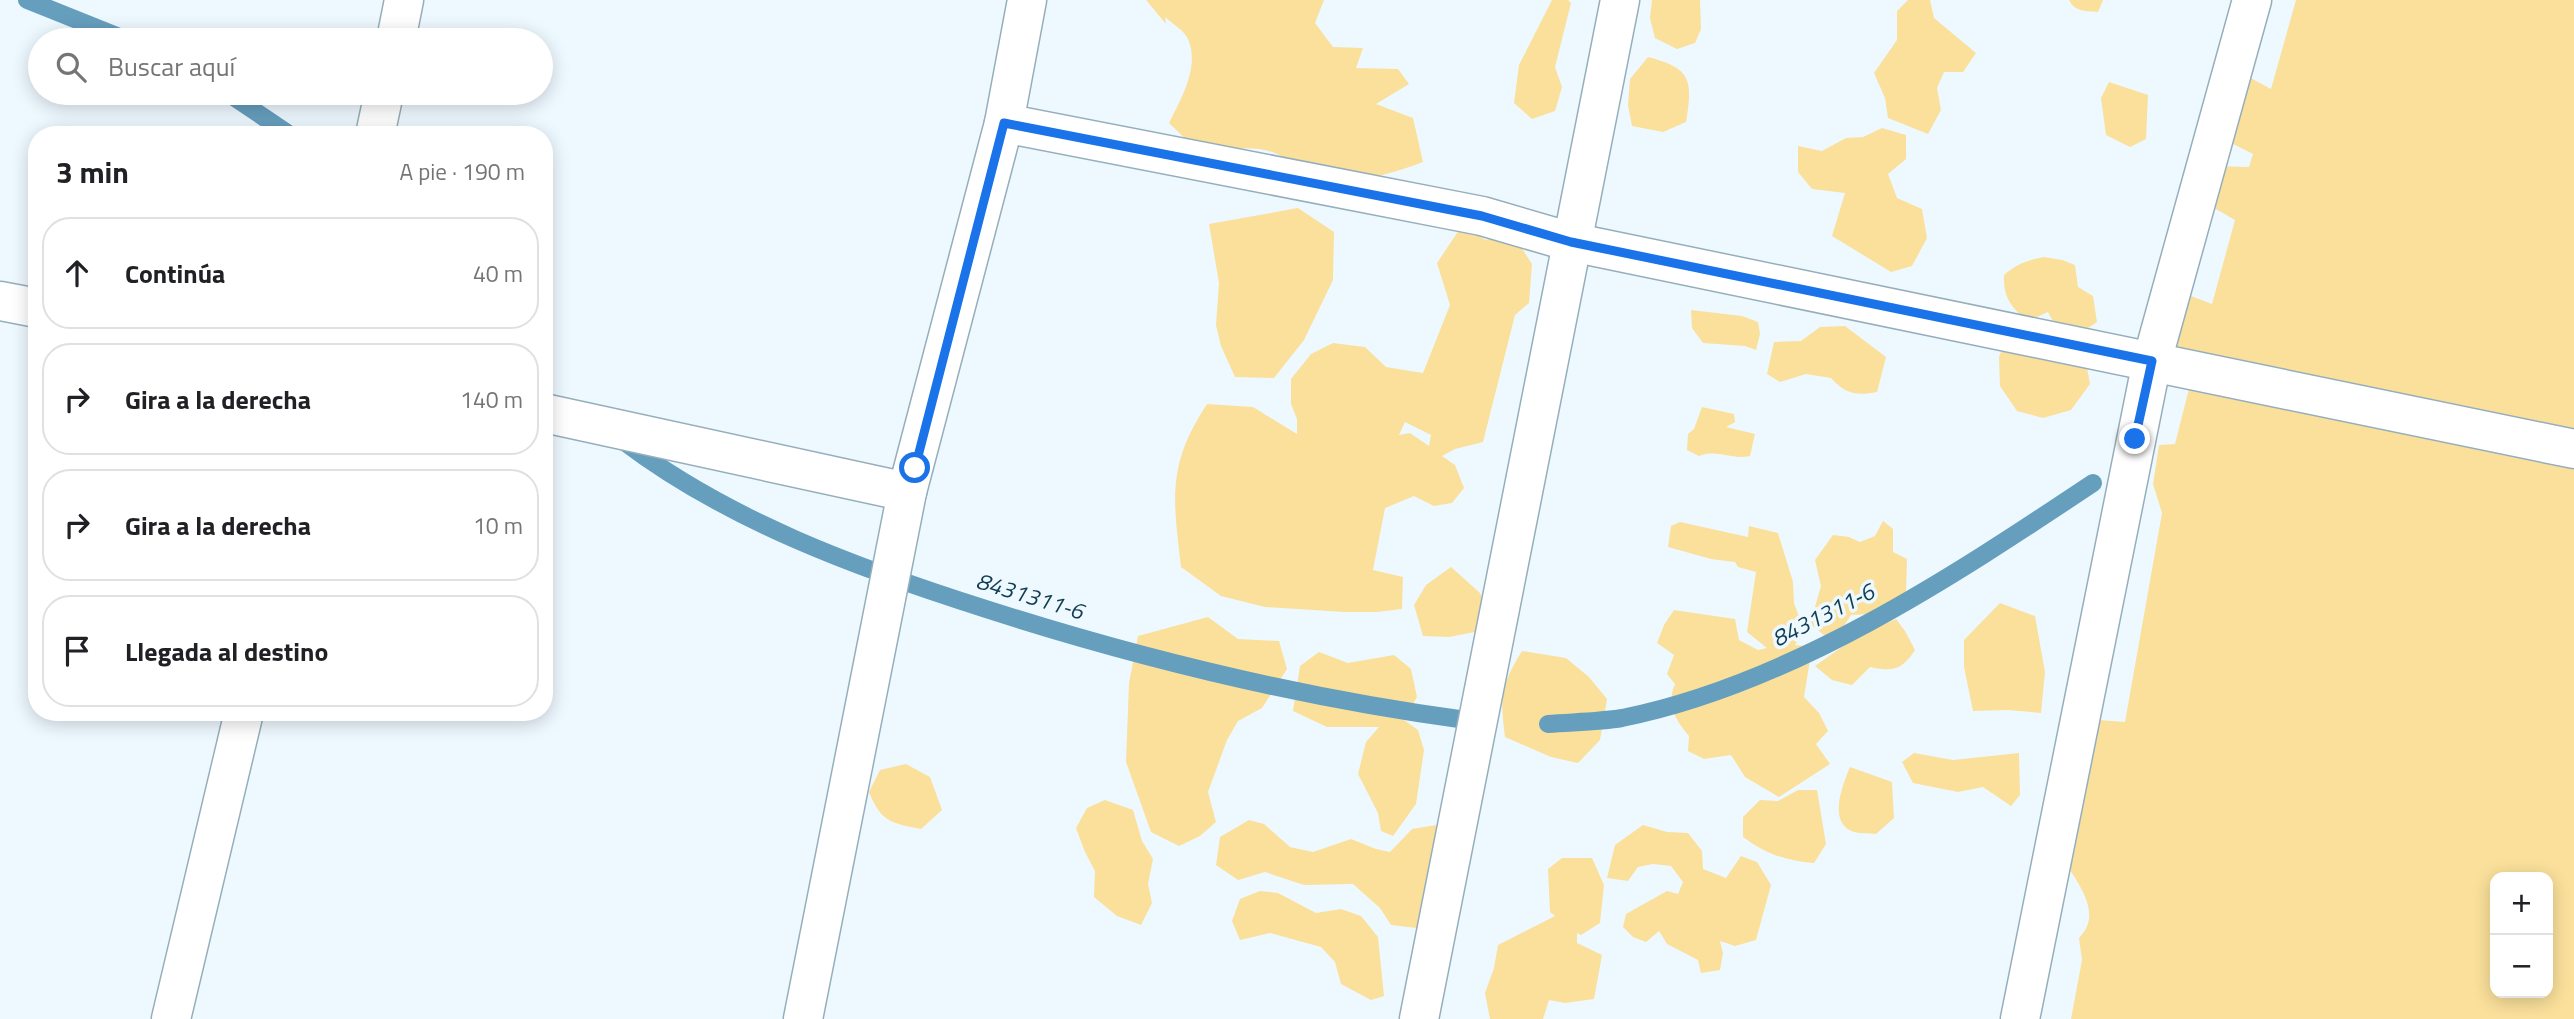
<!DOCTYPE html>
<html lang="es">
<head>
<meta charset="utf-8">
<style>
	:root { --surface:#fff; --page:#f2f2f2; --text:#202124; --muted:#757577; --line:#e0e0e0 }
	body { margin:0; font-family:"Titillium Web",sans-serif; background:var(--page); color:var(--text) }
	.controls { position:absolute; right:21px; bottom:21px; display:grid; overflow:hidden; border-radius:14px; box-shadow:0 4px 18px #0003 }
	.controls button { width:63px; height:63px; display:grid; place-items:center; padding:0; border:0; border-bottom:2px solid var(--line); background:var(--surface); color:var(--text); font:35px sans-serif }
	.stop { position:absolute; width:21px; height:21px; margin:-16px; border:5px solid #1a73e8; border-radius:50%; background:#fff }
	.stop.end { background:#1a73e8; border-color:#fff; box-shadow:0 2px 7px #0008 }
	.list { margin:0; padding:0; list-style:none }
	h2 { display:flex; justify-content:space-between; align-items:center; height:91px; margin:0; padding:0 28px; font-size:30px }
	h2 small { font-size:23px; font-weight:400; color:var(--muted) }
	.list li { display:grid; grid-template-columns:46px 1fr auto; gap:21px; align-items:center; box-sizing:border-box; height:112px; margin:0 14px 14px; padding:0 14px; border:2px solid var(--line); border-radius:28px }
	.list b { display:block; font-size:26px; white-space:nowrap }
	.list em { font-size:23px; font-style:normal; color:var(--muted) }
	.icon { flex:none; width:38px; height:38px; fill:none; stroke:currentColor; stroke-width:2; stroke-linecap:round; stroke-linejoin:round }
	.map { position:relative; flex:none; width:2574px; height:1019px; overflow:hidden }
	.search { position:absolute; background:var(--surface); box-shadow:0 4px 18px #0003; left:28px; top:28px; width:525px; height:77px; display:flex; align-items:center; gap:18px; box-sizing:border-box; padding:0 24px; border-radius:38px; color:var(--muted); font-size:26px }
	.panel { position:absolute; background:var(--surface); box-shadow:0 4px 18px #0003; left:28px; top:126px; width:525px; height:595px; border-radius:28px }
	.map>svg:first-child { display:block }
</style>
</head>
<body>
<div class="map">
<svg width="2574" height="1019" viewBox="0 0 2574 1019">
	<rect width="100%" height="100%" fill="#eef9ff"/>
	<g fill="#fae09b" fill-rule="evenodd">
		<path d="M 1146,0 L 1324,0 L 1315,23 L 1333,47 L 1363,48 L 1356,68 L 1398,69 L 1409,84 L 1376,104 L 1413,118 L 1423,162 C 1387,176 1345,187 1307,174 C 1295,170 1287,157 1275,153 C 1252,144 1224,150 1200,153 L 1169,123 C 1181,99 1200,67 1188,39 C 1185,31 1171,23 1165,17 L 1166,24 Z"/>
		<path d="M 1552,0 L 1568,0 L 1571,3 L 1555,67 L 1562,87 L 1555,111 L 1532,119 L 1514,103 L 1519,65 Z"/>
		<path d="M 1652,0 L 1700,0 L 1701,29 L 1695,43 L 1677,49 L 1655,38 L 1650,18 Z"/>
		<path d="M 1908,0 L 1930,0 L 1934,18 L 1976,53 L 1963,72 L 1944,72 L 1937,88 L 1941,110 L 1928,134 L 1888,118 L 1885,98 L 1874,73 L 1897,40 L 1897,11 Z"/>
		<path d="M 2069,0 L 2103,0 L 2098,12 C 2086,11 2075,12 2069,0 Z"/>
		<path d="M 2296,0 L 2574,0 L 2574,1019 L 2071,1019 L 2082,960 L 2079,938 C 2104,913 2077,883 2063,858 L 2099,720 L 2125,722 L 2162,513 L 2153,484 L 2159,445 L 2175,444 L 2196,361 L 2169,347 L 2178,291 L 2212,304 L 2235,220 L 2209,205 L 2212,166 L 2249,167 L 2253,154 L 2215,135 L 2247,76 L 2271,89 ZM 2495,877 L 2548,877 L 2548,993 L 2495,993 Z"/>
		<path d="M 1648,57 C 1691,68 1693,80 1686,122 L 1663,132 L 1632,126 L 1628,105 L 1630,79 Z"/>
		<path d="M 2109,82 L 2148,95 L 2146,139 L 2130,147 L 2106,135 L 2101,98 Z"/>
		<path d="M 1882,128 L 1906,135 L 1906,159 L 1888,174 L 1897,198 L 1922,209 L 1927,238 L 1912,266 L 1891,272 L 1832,236 L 1845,193 L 1812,189 L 1798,172 L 1798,146 L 1822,151 L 1846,138 L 1863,137 Z"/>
		<path d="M 1298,208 L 1334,232 L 1333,280 L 1304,340 L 1274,378 L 1235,377 L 1221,346 L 1216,325 L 1219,283 L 1209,224 Z"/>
		<path d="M 1461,227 L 1486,240 L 1510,230 L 1532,264 L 1529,303 L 1515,315 L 1483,442 L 1455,449 L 1442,456 L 1455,465 L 1464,488 L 1452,503 L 1434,506 L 1414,496 L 1385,508 L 1373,570 L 1403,577 L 1402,609 L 1377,612 L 1344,612 L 1265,607 L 1221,596 L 1181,567 C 1173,498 1167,465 1207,404 L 1253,407 L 1297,434 L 1297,419 L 1291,404 L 1291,379 L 1311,354 L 1333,343 L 1365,347 L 1386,367 L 1423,373 L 1450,305 L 1437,263 ZM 1405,422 L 1431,435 L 1429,446 L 1410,433 L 1399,435 Z"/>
		<path d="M 2044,257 L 2062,260 L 2075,265 L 2078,287 L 2093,296 L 2097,322 L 2079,334 L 2056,327 L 2048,312 L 2028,321 C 2011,308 2003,297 2004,275 C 2016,264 2028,260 2044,257 Z"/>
		<path d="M 1691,310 L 1742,316 L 1758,322 L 1760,334 L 1756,350 L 1745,346 L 1703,343 L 1692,328 Z"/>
		<path d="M 1845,326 L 1886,357 L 1877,392 C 1857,396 1845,394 1831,378 L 1806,374 L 1780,382 L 1767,374 L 1774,342 L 1801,341 L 1820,327 Z"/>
		<path d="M 2006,339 L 2085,357 L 2090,384 L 2071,410 L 2043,418 L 2017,411 L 2000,386 L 1999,357 Z"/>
		<path d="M 1702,407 L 1734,414 L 1735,422 L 1726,427 L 1755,434 L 1750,456 C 1730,460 1718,449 1699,456 L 1687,450 L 1688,434 L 1694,429 Z"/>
		<path d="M 1883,521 L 1893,529 L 1893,552 L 1907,559 L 1906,593 L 1874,614 L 1851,615 L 1842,629 L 1833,635 L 1824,635 L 1810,624 L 1821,586 L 1815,560 L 1833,535 L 1849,537 L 1860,542 L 1875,536 Z"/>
		<path d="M 1680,522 L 1748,537 L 1749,526 L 1778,533 L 1793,582 L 1794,603 L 1804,630 L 1795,645 L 1805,646 L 1810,660 L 1804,697 L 1819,713 L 1828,731 L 1816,744 L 1830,764 L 1779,797 L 1745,777 L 1731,755 L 1704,759 L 1688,751 L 1689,736 C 1675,720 1666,704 1675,684 L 1667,674 L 1674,655 L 1657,643 L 1664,625 L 1674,610 L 1735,619 L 1739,640 L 1758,650 L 1767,648 L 1747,632 L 1756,572 L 1738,567 L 1735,562 L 1711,559 L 1668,547 L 1671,526 Z"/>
		<path d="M 1451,567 L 1480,593 L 1487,610 L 1475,632 L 1449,637 L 1423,636 L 1414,605 L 1426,585 Z"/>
		<path d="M 2000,603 L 2035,616 L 2045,672 L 2041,713 L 2008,710 L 1973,711 L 1964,667 L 1964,640 Z"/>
		<path d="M 1208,617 L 1238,639 L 1279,641 L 1287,669 L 1262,708 L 1238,721 L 1227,740 L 1208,792 L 1216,822 L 1200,836 L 1179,846 L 1151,832 L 1126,762 L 1129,683 L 1138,636 Z"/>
		<path d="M 1896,619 L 1905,631 L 1915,650 C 1902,670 1893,672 1870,667 L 1852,685 L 1832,680 L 1815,666 L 1859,635 Z"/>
		<path d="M 1522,651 L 1566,658 L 1589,677 L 1607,699 L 1600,740 L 1578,763 L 1551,757 L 1505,737 C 1500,696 1500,687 1522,651 Z"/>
		<path d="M 1319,652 L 1348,663 L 1394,655 L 1411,669 L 1417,697 L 1404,720 L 1418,730 L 1424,750 L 1416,804 L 1393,836 L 1381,831 L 1378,813 L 1358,774 L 1366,742 L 1379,727 L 1327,727 L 1293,711 L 1300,666 Z"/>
		<path d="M 1914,753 L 1953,760 L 2019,753 L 2020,795 L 2011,806 L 1983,787 L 1958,792 L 1913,783 L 1902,762 Z"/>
		<path d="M 906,764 L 930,777 L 942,810 L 921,829 C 891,823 881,822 869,792 L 880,770 Z"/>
		<path d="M 1850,767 L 1892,782 L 1894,818 L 1876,834 C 1869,833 1861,834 1854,832 C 1827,823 1843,784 1850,767 Z"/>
		<path d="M 1798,790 L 1817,790 L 1826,844 L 1814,863 C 1786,861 1766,854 1743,837 L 1743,817 L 1760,800 L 1778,801 Z"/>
		<path d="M 1105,800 L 1133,810 L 1142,841 L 1153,859 L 1148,884 L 1152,903 L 1141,925 L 1117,916 L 1094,897 L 1095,871 L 1085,852 L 1076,828 L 1087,808 Z"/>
		<path d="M 1249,820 L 1264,824 L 1290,847 L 1313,852 L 1351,839 L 1376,849 L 1390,852 L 1412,829 L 1436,825 L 1449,913 L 1416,928 L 1391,925 L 1380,908 L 1353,884 L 1304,885 L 1265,872 L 1238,880 L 1216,865 L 1220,837 Z"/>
		<path d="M 1643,825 L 1667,832 L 1688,833 L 1702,851 L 1703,869 L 1726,878 L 1741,856 L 1757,862 L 1771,885 L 1756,940 L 1735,946 L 1720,941 L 1723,953 L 1720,970 L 1701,973 L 1698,960 L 1667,944 L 1659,931 L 1646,942 L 1633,937 L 1623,927 L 1626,914 L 1667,891 L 1678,894 L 1683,882 L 1671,866 L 1653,864 L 1638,867 L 1628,881 L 1607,878 L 1615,845 Z"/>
		<path d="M 1562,858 L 1592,858 L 1604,885 L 1600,923 L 1581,935 L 1577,933 L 1577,943 L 1602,955 L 1594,999 L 1565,1003 L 1549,1000 L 1543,1019 L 1490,1019 L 1485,993 L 1494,968 L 1498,945 L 1555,916 L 1550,912 L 1548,869 Z"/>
		<path d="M 1260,891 L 1278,893 L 1316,913 L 1341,909 L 1361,916 L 1378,937 L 1384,996 L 1371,1000 L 1341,984 L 1335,962 L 1321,947 L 1270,933 L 1240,940 L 1232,921 L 1240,899 Z"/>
	</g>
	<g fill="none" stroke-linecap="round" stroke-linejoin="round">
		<g stroke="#669fbe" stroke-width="18">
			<path d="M 27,0 L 127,40"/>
			<path d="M 228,93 L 290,135"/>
			<path d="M 622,440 C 728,521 860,569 986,609 C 1142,659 1303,698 1466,720"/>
			<path d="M 1548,724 C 1572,722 1598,722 1622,718 C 1791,684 1952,577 2093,483"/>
		</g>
		<defs>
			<g id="street">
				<path d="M 396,40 L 404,0"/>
				<path d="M 1004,123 L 1482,216 L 1571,242 L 2574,449"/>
				<path d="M 375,135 L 384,93"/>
				<path d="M 0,301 L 37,308"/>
				<path d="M 544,413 L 907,492 L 1004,123 L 1027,0"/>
				<path d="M 171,1019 L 244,712"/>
				<path d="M 803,1019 L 907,492"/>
				<path d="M 1419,1019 L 1620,0"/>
				<path d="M 2020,1019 L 2152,361 L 2252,0"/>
			</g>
		</defs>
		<use href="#street" stroke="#96aebc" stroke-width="41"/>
		<use href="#street" stroke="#fff" stroke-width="38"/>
	</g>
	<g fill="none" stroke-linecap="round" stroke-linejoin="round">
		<path stroke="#1a73e8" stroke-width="9" d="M 915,468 L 1004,123 L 1482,216 L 1571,242 L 2152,361 L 2135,439"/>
	</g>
	<g text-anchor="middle" stroke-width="7" stroke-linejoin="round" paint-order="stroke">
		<g font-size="23" font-style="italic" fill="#103d52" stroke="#eef9ff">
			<text transform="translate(1030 596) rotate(17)" y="8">8431311-6</text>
			<text transform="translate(1823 615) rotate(-27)" y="8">8431311-6</text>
		</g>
	</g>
</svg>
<div class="controls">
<button>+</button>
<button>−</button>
</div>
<div class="stop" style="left:915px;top:468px"></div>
<div class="stop end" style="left:2135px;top:439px"></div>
<div class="search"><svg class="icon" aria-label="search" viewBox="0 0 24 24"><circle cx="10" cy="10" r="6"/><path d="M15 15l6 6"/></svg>Buscar aquí</div>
<section class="panel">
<h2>3 min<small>A pie · 190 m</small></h2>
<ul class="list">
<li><svg class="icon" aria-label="ahead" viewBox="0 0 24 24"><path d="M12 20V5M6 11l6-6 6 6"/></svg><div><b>Continúa</b></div><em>40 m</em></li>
<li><svg class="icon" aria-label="right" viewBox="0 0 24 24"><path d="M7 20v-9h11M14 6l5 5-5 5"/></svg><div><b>Gira a la derecha</b></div><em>140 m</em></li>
<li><svg class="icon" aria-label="right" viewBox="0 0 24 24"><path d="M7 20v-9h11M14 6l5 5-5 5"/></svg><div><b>Gira a la derecha</b></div><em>10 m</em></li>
<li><svg class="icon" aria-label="arrive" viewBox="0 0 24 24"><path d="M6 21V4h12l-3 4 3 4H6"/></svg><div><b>Llegada al destino</b></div></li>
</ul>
</section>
</div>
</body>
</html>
